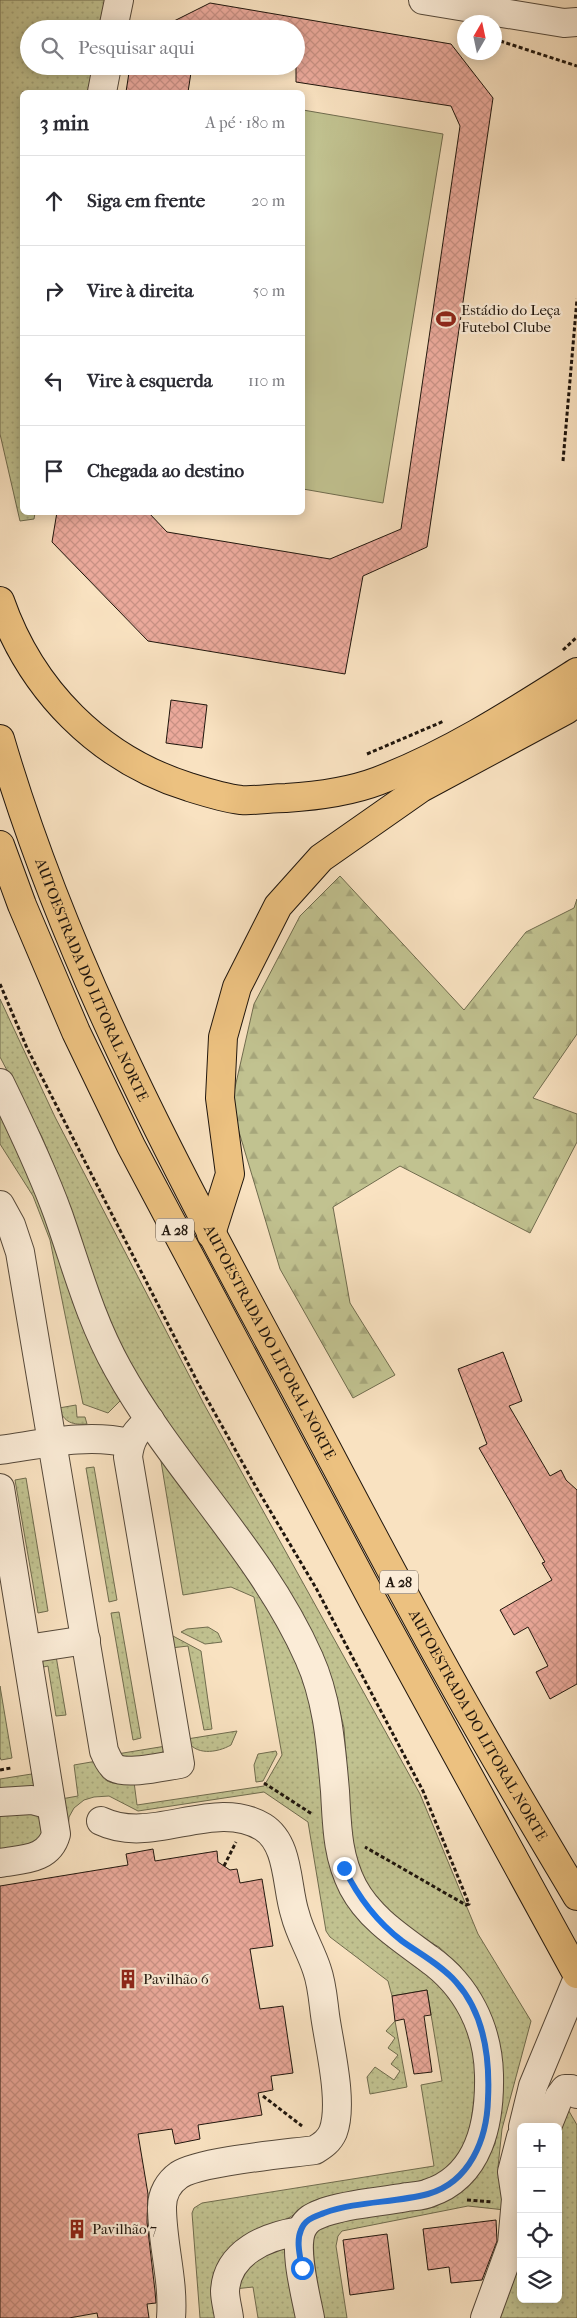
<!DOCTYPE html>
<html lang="pt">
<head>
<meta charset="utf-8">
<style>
	:root { --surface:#fff; --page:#f7f7f7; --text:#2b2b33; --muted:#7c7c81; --line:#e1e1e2 }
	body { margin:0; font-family:"IM FELL French Canon",serif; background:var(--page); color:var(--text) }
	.controls { position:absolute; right:15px; bottom:15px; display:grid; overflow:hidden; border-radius:8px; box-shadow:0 2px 12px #0003 }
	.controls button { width:45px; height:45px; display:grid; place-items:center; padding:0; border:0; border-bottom:1px solid var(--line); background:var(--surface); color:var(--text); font:25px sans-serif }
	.compass { position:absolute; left:457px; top:15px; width:45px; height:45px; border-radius:50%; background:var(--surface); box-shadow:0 2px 12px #0003; rotate:9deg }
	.stop { position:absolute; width:15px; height:15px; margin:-11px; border:4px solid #1a73e8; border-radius:50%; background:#fff }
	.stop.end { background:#1a73e8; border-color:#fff; box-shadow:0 1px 5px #0008 }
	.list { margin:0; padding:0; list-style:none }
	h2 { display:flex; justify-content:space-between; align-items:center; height:65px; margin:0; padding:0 20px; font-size:21px }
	h2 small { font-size:16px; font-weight:400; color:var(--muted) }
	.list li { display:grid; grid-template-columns:32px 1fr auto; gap:15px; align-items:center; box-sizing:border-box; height:90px; padding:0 20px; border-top:1px solid var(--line) }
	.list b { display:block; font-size:19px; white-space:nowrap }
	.list em { font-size:16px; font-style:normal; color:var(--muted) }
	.icon { flex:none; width:28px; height:28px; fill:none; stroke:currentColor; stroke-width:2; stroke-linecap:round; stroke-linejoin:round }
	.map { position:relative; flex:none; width:577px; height:2318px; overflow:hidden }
	.search { position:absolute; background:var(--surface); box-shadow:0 2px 12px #0003; left:20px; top:20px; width:285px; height:55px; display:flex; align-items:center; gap:12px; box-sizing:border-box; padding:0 18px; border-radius:28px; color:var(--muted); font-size:19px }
	.panel { position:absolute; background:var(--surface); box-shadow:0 2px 12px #0003; left:20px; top:90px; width:285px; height:425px; border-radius:8px }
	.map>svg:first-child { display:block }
</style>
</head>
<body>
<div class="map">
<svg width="577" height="2318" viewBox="0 0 577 2318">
	<defs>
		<pattern id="grass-dots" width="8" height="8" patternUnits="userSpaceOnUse" patternTransform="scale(1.25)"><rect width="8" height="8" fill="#c1c290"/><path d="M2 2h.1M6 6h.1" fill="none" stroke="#a6a67b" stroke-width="1.8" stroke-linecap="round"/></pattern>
		<pattern id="forest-firs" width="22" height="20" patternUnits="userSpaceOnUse" patternTransform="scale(1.25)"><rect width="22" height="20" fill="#c1c290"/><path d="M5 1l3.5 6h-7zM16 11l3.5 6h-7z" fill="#a6a67b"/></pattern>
		<pattern id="building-cross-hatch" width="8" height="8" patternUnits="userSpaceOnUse" patternTransform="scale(1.25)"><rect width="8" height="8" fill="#eba99b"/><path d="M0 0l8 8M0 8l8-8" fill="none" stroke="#c99184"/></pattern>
	</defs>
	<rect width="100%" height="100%" fill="#f9e2c1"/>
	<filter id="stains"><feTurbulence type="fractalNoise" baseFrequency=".004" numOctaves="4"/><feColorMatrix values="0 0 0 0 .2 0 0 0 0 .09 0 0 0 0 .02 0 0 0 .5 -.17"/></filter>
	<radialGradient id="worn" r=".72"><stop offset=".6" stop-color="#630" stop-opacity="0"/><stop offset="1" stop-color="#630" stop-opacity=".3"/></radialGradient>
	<g fill="url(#grass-dots)" stroke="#706c4e">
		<path d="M 0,0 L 105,0 L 100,29 L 29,29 L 29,66 L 93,66 L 88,92 L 22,92 L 22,512 L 35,513 L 34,519 L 20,521 L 0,434 Z"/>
		<path d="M 0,999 L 55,1117 L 205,1406 L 420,1794 L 478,1934 L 531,2021 L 502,2129 L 498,2167 L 505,2210 L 468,2206 L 342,2231 L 338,2236 L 336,2246 L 347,2318 L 323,2318 C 319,2299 307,2256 313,2239 C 317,2231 322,2227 329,2221 L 435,2207 L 465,2187 L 484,2164 L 495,2144 L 502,2077 L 501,2054 L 495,2029 L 483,2001 L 460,1966 L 439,1947 L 410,1932 L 378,1907 L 358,1873 L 348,1829 L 347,1771 L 344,1728 L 335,1692 L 321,1656 L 113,1338 L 57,1173 L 42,1137 L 0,1057 Z"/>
		<path d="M 0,1108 C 10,1129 20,1149 29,1170 C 61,1247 76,1328 121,1400 L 108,1413 L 83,1404 L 50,1240 L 33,1196 L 0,1144 Z"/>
		<path d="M 76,1405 L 77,1417 L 85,1417 L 87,1424 C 73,1425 64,1423 59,1408 Z"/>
		<path d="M 159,1449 L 272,1607 L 298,1656 L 367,1927 C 382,1941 398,1953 414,1966 C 427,1975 442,1984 452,1997 C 473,2025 478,2059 475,2093 C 472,2114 470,2145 455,2161 C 425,2195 352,2184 311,2202 C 301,2207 295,2216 284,2220 C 225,2242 209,2253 215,2318 L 200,2318 L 192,2213 L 194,2208 L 202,2203 L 434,2166 L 421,2085 L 442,2081 L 427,1990 L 392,1996 L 388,1981 L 330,1937 L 326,1931 L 308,1822 L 264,1792 L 138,1811 L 109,1796 L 94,1797 L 84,1800 L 74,1808 L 69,1817 L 68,1830 L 61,1799 L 78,1796 L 74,1765 L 97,1761 C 101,1786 112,1784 134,1782 L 137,1805 L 264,1786 L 282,1755 L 254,1597 L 231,1587 L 183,1595 Z"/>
		<path d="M 94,1467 L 117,1600 L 109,1602 L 86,1468 Z"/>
		<path d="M 26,1478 L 48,1611 L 38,1613 L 15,1480 Z"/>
		<path d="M 119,1612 L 141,1738 L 133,1740 L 111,1613 Z"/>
		<path d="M 208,1627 L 218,1633 L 222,1642 L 205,1644 L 181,1632 L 187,1629 Z"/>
		<path d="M 173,1636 L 201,1651 L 212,1729 L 204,1730 L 188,1646 L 171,1648 Z"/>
		<path d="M 55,1650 L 66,1715 L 56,1716 L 48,1666 L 39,1668 L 40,1662 Z"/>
		<path d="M 0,1686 L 12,1758 L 1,1760 L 0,1757 Z"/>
		<path d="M 237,1731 L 231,1745 C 217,1753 194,1756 187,1739 Z"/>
		<path d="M 166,1746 L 161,1755 L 129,1763 L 117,1754 Z"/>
		<path d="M 276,1751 L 277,1754 L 263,1781 L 256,1782 L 254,1765 L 258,1754 Z"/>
		<path d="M 38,1773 L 38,1786 L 0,1795 L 0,1779 Z"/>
		<path d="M 0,1811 L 38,1812 L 44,1841 L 0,1853 Z"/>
		<path d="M 395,2021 L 407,2087 L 370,2094 L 367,2077 L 375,2067 L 394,2080 L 400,2071 L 391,2064 L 398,2055 L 388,2048 L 395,2038 L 386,2031 Z"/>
		<path d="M 555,2087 L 577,2125 L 577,2318 L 496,2318 L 521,2237 L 521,2299 L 558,2299 L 558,2127 Z"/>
		<path d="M 281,2249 L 287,2250 L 297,2318 L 258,2318 L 253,2287 L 234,2289 L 250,2261 Z"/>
	</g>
	<path fill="url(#forest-firs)" stroke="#706c4e" d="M 340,876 L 464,1010 L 526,932 L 574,908 L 577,899 L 577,1034 L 533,1098 L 577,1114 L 577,1142 L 530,1233 L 400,1166 L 333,1207 L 350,1303 L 395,1375 L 353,1398 L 280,1269 L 231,1105 L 254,1004 L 300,916 Z"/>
	<path fill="#c1c290" stroke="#706c4e" d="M 303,110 L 443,134 L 383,503 L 303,489 Z"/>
	<g fill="url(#building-cross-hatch)" stroke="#20160d">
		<path d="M 210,3 L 451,44 L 493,98 L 427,547 L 363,576 L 345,674 L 148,641 L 52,542 L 57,512 L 148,512 L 167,532 L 330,559 L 401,529 L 460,126 L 451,106 L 296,82 L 296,29 L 158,29 Z"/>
		<path d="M 130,66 L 192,66 L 188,92 L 126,92 Z"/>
		<path d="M 171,700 L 207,705 L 202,748 L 166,743 Z"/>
		<path d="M 503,1352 L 522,1401 L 509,1406 L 550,1476 L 561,1470 L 566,1480 L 577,1490 L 577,1684 L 550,1699 L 536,1672 L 548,1666 L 528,1627 L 514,1635 L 500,1610 L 552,1580 L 542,1563 L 545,1562 L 479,1448 L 487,1444 L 458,1369 Z"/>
		<path d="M 153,1849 L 155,1861 L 217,1851 L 218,1862 L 230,1870 L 237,1869 L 240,1883 L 262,1879 L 273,1946 L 250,1949 L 260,2009 L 283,2006 L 293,2073 L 271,2076 L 273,2090 L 258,2093 L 262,2115 L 198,2125 L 200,2139 L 175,2144 L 172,2129 L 138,2134 L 148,2194 L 147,2222 L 155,2291 L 156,2303 L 147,2304 L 149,2318 L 98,2318 L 97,2313 L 69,2318 L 0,2318 L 0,1886 L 128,1865 L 126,1854 Z"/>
		<path d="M 427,1990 L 431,2015 L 424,2016 L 432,2072 L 414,2074 L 404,2019 L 395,2021 L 392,1996 Z"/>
		<path d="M 496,2220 L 497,2241 L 482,2280 L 451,2283 L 449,2267 L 428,2270 L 423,2229 Z"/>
		<path d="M 387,2234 L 394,2289 L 350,2295 L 343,2240 Z"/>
	</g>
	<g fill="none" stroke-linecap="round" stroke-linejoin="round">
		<defs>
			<g id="minor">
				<path d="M 423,0 L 564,23 L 577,22"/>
				<path d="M 113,29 L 119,0"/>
				<path d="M 102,92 L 107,66"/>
				<path d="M 0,1083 C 21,1126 42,1170 58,1214 C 77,1268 90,1319 118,1369 C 174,1470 262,1552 309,1658 C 328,1700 331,1747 335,1791 C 337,1825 337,1856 353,1887 C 370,1919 401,1938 429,1959 C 467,1986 488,2028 489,2075 C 490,2122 480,2176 429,2193 C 423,2196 414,2196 407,2197 C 381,2202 351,2203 325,2212 C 315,2216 307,2218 302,2229 C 293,2249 306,2296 310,2318"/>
				<path d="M 0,1205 L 11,1225 L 20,1252 L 104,1751 C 107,1757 109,1764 115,1768 C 128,1775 165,1766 180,1764 L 128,1457 C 130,1439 136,1431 150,1420"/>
				<path d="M 0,1450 C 43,1444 87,1433 129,1443"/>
				<path d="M 0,1488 L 56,1834 C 49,1860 23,1859 0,1863"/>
				<path d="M 27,1649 L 86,1640"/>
				<path d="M 0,1802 L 32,1800 L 51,1805"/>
				<path d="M 101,1821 C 153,1846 214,1797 263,1827 C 290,1844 286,1887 295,1914 C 300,1934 311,1951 317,1970 C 322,1984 323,2000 325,2015 C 329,2045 344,2103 333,2132 C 329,2141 323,2145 315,2150 C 285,2154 201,2161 179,2175 C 169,2182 162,2194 162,2207 C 162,2244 174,2280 171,2318"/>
				<path d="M 523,2127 L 533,2086 L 577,1980"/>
				<path d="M 547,2127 L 559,2097 L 565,2089 L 571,2089 L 577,2094"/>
				<path d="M 229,2318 C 228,2309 225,2300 225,2291 C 227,2252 267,2236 300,2231"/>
				<path d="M 485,2318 L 512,2244 L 516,2199 L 512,2172 L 521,2137"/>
			</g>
			<g id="highway">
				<path d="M 0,601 C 31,690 99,759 189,787 C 205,792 224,798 241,800 C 255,801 271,798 286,798 C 317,796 349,792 378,781 C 449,754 514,712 577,672"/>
				<path id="s1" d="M 0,739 C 64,958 172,1161 280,1361 C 344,1480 405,1600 472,1717 C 506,1777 542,1837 577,1896"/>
				<path d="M 0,845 L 22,905 L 76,1032 L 131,1146 L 374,1603 L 577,1974"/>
				<path d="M 211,1234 L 230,1174 L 220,1098 L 223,1037 L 237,987 L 278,906 L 321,858 L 421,788 L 566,710 L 577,702"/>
			</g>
		</defs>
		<use href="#minor" stroke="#56493a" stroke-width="30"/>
		<use href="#highway" stroke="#20160d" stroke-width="30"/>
		<g stroke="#20160d" stroke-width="3" stroke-dasharray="4 2.5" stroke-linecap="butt">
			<path d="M 494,39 L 577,66"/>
			<path d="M 563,461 L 577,299"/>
			<path d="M 563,650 L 577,637"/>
			<path d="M 367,754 L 444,721"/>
			<path d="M 0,984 L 27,1048 L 198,1383 L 256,1487 L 316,1588 L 423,1791 L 469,1904 L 466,1905 L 365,1847"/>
			<path d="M 0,1770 L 11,1768"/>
			<path d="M 264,1783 L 312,1814"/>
			<path d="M 224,1866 L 236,1842"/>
			<path d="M 263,2096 L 302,2126"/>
			<path d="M 467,2200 L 493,2202"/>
		</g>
		<use href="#minor" stroke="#fbecd7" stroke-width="28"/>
		<use href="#highway" stroke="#ecc180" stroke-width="28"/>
	</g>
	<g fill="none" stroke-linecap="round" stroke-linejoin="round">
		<path stroke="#1a73e8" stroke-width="6" d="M 302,2268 C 300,2256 296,2241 301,2230 C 305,2219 314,2217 324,2213 C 357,2201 394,2203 428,2194 C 470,2182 487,2139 488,2099 C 490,2058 485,2014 456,1982 C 441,1965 420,1954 402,1941 C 376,1921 358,1897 344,1868"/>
	</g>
	<defs>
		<symbol id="stadium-bare" viewBox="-9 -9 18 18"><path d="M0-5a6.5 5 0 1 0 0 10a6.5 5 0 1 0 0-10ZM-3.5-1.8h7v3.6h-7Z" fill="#8f2418" stroke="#fbecd7" stroke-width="2.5" paint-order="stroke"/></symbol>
		<symbol id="building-bare" viewBox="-9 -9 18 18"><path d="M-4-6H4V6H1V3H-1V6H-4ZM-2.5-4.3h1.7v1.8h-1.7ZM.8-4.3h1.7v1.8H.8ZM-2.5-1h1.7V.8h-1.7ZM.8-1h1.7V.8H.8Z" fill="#8f2418" stroke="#fbecd7" stroke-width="2.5" paint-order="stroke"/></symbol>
	</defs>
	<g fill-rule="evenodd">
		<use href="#stadium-bare" x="432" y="305" width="28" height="28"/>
		<use href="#building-bare" x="114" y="1965" width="28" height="28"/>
		<use href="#building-bare" x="63" y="2215" width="28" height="28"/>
	</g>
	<g text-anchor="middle" stroke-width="4.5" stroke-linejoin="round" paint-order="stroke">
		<g fill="#fbecd7" stroke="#62564a" stroke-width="1">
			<rect x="156" y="1218.5" width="38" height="23" rx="4"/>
			<rect x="380" y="1570.5" width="38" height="23" rx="4"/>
		</g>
		<g font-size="14" font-weight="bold" fill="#20160d">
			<text x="175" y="1235">A 28</text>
			<text x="399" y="1587">A 28</text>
		</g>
		<g font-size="15" fill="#20160d" stroke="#fbecd7" text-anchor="start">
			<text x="461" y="315">Estádio do Leça<tspan x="461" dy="17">Futebol Clube</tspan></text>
			<text x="143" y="1984">Pavilhão 6</text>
			<text x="92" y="2234">Pavilhão 7</text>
		</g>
		<g font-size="15" fill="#20160d" stroke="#fbecd7">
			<text dy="5" stroke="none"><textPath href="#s1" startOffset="258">AUTOESTRADA DO LITORAL NORTE</textPath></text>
			<text dy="5" stroke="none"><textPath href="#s1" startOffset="662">AUTOESTRADA DO LITORAL NORTE</textPath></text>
			<text dy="5" stroke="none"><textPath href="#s1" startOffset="1098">AUTOESTRADA DO LITORAL NORTE</textPath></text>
		</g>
	</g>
	<rect width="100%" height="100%" filter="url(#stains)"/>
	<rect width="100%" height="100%" fill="url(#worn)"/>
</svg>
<div class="controls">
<button>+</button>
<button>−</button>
<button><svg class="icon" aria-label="locate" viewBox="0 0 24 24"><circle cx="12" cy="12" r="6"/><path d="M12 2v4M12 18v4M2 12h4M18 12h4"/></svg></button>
<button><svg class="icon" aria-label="layers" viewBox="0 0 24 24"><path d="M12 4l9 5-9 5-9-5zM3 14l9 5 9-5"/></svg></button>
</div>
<svg class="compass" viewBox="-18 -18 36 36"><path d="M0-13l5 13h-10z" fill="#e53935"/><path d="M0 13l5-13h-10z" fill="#7c7c81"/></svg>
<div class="stop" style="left:302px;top:2268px"></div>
<div class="stop end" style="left:344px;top:1868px"></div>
<div class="search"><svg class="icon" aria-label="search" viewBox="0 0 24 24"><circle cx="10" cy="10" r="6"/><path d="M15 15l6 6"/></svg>Pesquisar aqui</div>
<section class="panel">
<h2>3 min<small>A pé · 180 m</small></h2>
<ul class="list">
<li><svg class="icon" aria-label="ahead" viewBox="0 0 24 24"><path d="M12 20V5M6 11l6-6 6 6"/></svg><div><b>Siga em frente</b></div><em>20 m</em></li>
<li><svg class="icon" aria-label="right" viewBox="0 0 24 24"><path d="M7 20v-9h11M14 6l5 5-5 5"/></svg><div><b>Vire à direita</b></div><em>50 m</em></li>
<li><svg class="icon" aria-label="left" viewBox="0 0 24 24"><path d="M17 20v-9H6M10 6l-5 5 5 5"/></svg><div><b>Vire à esquerda</b></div><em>110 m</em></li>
<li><svg class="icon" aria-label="arrive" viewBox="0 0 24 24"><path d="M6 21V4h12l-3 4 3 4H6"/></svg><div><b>Chegada ao destino</b></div></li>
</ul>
</section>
</div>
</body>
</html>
